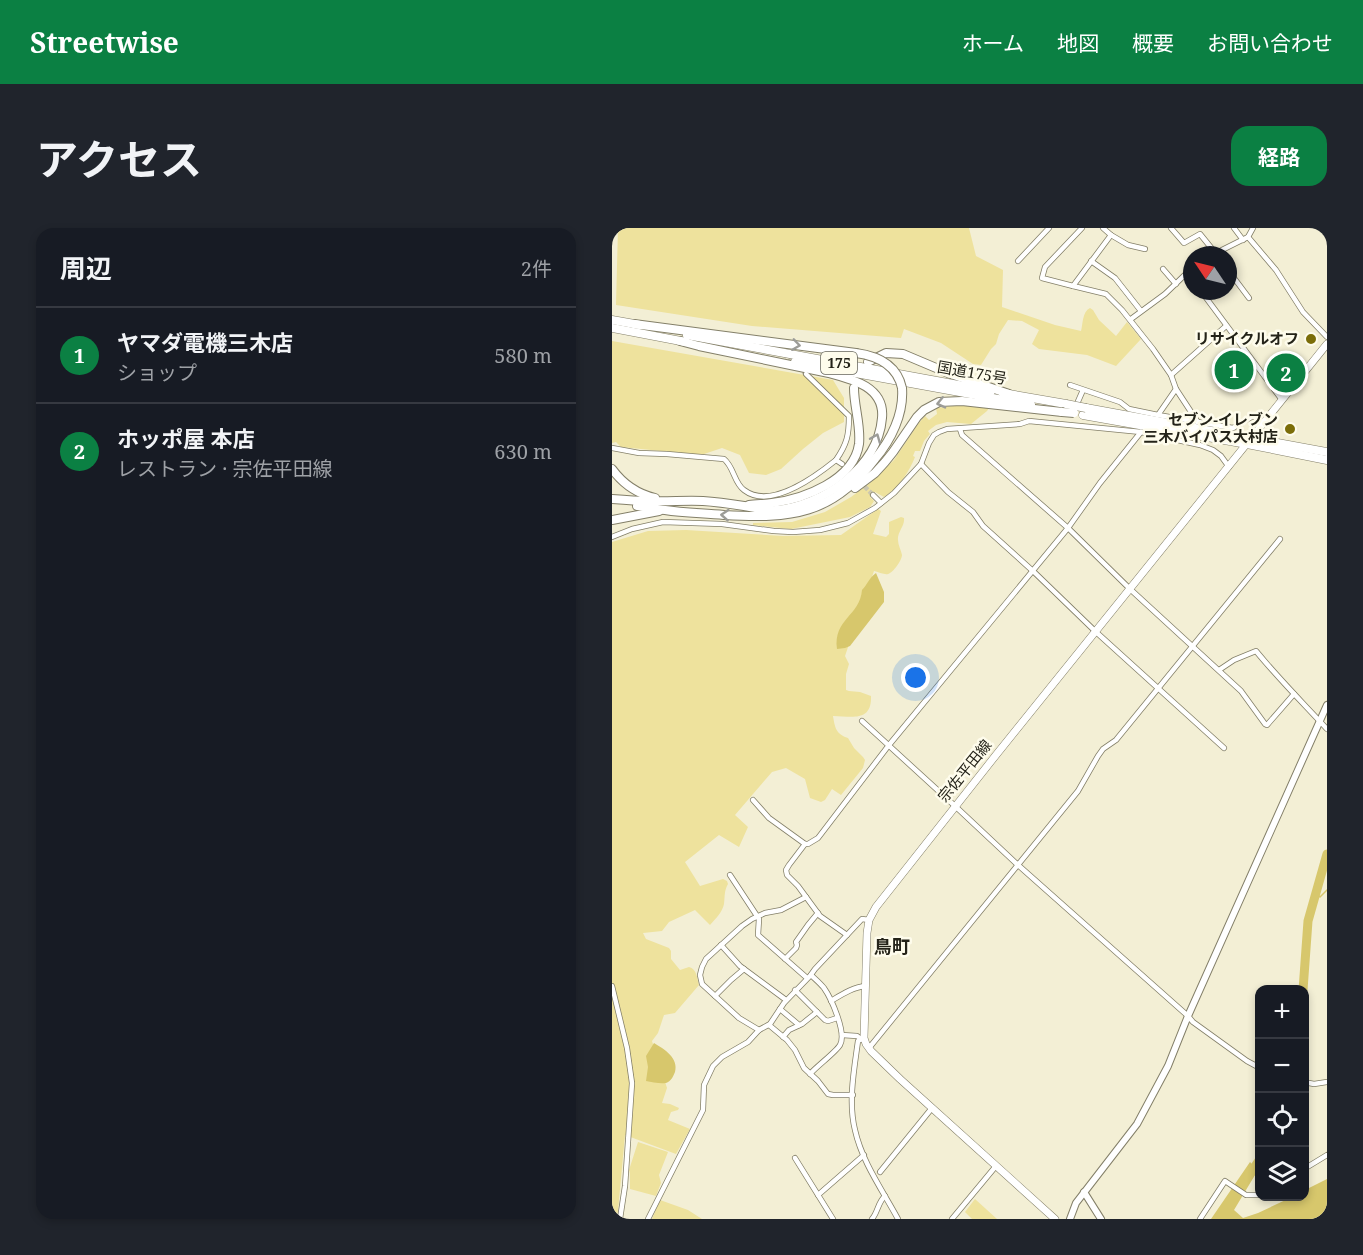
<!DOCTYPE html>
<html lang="ja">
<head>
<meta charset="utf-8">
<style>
	:root { --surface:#171b24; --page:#20242c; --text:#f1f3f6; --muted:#9ea1a6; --line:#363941; --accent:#0b8043 }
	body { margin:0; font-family:"Noto Serif","Noto Sans JP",serif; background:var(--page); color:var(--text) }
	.controls { position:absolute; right:18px; bottom:18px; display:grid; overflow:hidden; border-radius:12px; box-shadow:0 3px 9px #0003 }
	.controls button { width:54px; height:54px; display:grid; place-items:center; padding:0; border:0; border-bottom:2px solid var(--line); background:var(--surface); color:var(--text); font:30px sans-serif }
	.compass { position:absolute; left:571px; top:18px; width:54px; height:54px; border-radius:50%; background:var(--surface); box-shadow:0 3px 9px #0003; rotate:305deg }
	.you { position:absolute; left:304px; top:450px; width:21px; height:21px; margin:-15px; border:4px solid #fff; border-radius:50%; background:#1a73e8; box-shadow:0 0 0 9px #1a73e833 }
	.badge { display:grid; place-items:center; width:39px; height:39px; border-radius:50%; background:var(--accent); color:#fff; font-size:20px; font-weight:700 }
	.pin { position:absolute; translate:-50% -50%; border:3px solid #fff; box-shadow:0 2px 6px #0006 }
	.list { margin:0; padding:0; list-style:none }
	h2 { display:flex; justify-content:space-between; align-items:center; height:78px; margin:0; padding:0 24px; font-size:26px }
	h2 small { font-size:20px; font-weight:400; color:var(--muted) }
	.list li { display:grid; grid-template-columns:39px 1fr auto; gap:18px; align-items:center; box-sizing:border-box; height:96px; padding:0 24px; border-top:2px solid var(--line) }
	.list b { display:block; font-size:22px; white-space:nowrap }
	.list p { margin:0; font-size:20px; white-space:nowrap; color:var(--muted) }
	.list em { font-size:20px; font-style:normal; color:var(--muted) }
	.icon { flex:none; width:33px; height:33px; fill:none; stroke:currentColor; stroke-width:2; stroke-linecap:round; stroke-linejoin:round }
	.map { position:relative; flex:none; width:715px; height:991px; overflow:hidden; border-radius:18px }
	header { display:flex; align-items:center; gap:36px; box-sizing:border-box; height:84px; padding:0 30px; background:var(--accent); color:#fff }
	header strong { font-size:28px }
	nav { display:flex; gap:33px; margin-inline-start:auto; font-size:21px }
	.intro { display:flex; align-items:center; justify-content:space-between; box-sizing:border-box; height:144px; padding:0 36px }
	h1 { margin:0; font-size:42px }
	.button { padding:15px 27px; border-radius:18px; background:var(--accent); color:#fff; font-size:21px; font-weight:700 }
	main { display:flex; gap:36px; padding:0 36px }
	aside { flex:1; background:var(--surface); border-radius:18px; box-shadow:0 3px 9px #0003 }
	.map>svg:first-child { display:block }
</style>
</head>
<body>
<header>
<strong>Streetwise</strong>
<nav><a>ホーム</a><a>地図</a><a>概要</a><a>お問い合わせ</a></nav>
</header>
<div class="intro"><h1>アクセス</h1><a class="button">経路</a></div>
<main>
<aside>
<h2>周辺<small>2件</small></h2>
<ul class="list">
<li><span class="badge">1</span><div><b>ヤマダ電機三木店</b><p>ショップ</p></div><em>580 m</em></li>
<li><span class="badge">2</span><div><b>ホッポ屋 本店</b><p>レストラン · 宗佐平田線</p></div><em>630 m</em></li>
</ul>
</aside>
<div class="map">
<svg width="715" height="991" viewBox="0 0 715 991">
	<rect width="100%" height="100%" fill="#f3efd5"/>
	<g fill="#eee29d">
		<path d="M 6,0 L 357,0 L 364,28 L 391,42 L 390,79 L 443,97 L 469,103 C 471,96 470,84 478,80 L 481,82 L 487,92 L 504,108 L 515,94 L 529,111 L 504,138 L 475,127 L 427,121 L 420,116 L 427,102 L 410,93 L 396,92 L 387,106 L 384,116 L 379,121 L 369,137 L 361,136 L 329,115 L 292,101 L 289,110 L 140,98 L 4,77 Z"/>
		<path d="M 0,113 L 221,152 L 232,170 L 232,194 L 211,205 L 191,221 L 169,241 L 154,247 L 137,245 L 128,227 L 110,220 L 89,227 L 9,219 L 4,214 L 0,215 Z"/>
		<path d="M 350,177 L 377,180 L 375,183 L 359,196 L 335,194 L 324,197 L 316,203 L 318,206 L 312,213 L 308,223 L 303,223 L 301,228 L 303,229 C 297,244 286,261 272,269 L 263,264 L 258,269 L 262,273 L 258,279 L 238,289 L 179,301 L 141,297 L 141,295 L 180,294 L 213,284 L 239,269 L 258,255 L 282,232 L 306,196 L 313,188 L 317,192 L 325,186 L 324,180 Z"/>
		<path d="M 266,281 L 269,283 L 261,306 L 274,309 L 277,306 L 277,294 L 289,289 L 292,290 C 293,298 285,304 286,312 C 286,317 289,322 290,327 C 290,332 281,345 276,346 C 273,347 266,344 262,343 L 233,428 L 237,436 L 234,446 L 234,462 L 237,463 L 248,464 L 259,468 C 260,495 239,488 221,488 C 223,500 224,506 236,510 L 242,520 L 251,529 L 253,532 L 251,540 L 229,567 L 220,561 L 213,572 L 209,574 L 198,570 L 193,551 L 174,540 L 160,544 L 123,587 L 136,599 L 127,619 L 107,607 L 73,634 L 88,658 L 111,651 L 115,653 L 116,656 C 112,663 113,668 112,676 C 110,685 104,690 98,697 L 83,682 L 57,694 L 50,703 L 31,705 L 34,711 L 57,720 L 59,723 L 59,731 L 68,742 L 77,739 C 85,741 85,750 87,757 L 63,785 L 52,787 L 46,805 L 40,813 L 55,860 L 50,875 L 58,876 L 67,880 L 66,882 L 59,884 L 56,892 L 78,901 L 64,926 L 13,907 L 6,983 L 4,991 L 0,991 L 0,314 L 36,303 L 74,302 L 171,308 L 229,307 Z"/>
		<path d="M 26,914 L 56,924 L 47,947 L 49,955 L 44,968 L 18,961 L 18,946 L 17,942 Z"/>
		<path d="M 363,971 L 385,991 L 360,991 L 353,984 Z"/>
		<path d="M 48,972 L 76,982 L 90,991 L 40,991 Z"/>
	</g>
	<g fill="#d7c76c">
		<path d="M 264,345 L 272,364 L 272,374 L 238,418 L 233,420 L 225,421 C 221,391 248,388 250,362 C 255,357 257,350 264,345 Z"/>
		<path d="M 42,815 C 52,821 67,830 63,844 C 61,849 59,853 54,855 C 48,856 40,854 34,853 L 36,839 L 34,828 Z"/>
		<path d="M 638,934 L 646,942 L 622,982 L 631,990 L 646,985 L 680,969 L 692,968 L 693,962 L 715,951 L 715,991 L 599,991 Z"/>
	</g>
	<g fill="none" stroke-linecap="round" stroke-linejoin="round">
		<path stroke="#d7c76c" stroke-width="1.5" d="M 703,665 L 708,669 L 715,662"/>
		<g stroke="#d7c76c" stroke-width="9">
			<path d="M 691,762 L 696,693 L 715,626"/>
			<path d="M 636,949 L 648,931"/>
		</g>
		<g stroke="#cac6af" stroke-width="4.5" stroke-dasharray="4.5 2" stroke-linecap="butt">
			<path d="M 172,126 L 194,146"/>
			<path d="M 248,254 L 261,267"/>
		</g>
		<defs>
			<g id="minor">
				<path d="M 491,0 L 499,7 L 461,58 L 494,66 L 510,82 L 541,121 L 559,147 L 564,161 L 585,193"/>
				<path d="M 559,0 L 572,15 L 588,6 L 605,27"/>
				<path d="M 622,0 L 631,12"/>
				<path d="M 499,7 L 516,17 L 533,21"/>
				<path d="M 636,9 L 664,42 L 691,84 L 715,109"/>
				<path d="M 600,27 L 636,9 L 641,0"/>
				<path d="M 406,33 L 437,0"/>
				<path d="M 479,33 L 503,50 L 529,83"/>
				<path d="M 551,41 L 564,56"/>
				<path d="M 616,42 L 637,70"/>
				<path d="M 461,58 L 430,50 L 433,39 L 470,0"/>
				<path d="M 589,63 L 670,172"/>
				<path d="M 519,91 L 553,66 L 580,40"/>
				<path d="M 194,146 L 237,188 C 237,207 235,216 224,232"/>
				<path d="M 559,147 L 614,98"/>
				<path d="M 458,157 L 508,174 L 517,181 L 546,187"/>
				<path d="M 564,161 L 546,187 L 621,200 L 641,188 L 652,195"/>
				<path d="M 464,178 L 471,162"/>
				<path d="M 348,201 L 350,207 L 456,300 L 518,361 L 629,463 L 653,496 L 655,497 L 682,466"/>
				<path d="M 0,220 L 27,225 L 55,226 L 112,231 C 122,239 122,255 132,262 C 158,282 203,249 224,232 L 230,236"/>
				<path d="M 309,236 L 336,264 L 361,284 L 371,298 L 422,344 L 484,404 L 612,520"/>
				<path d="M 261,267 L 269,275"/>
				<path d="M 0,309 L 20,301 L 51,294 L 110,296 L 162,303 L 181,304 L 208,302 L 236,295 L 263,280 L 282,265 L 309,236 L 317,215 L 322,207 L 327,204 L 335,201 L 408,196 L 417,193 L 529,204 L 588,217 L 601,222 L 609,228 L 617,239"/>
				<path d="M 607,442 L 622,432 L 644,423 C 666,450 691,475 715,501"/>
				<path d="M 250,493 L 343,578 L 406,637 L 576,788 L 581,794 L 635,833 L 648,840"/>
				<path d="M 141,572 L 157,590 L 193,616 L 196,616 L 206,610 L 277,517 L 456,300 L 488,255 L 529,204"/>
				<path d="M 193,616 L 177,637 L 174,642 L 175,647 L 186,658 L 208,688 L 235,707"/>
				<path d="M 118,647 L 147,691 L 146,707 L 195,750"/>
				<path d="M 109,717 L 128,738 L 174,772"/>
				<path d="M 173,731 L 184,720 L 185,717 L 184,714 L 196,697 L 206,685"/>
				<path d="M 0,758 L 15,820 L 20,855 L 13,958 L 8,991"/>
				<path d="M 183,762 L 213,792 L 216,793 L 225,790"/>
				<path d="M 103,768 L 119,752 L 132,741"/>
				<path d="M 219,773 C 229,767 241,759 254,758"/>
				<path d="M 168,781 L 187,797"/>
				<path d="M 157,797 L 175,812 L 183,822 L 192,840 L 206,853 L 216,866 L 221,867 L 241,867"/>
				<path d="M 147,802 L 127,790 L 90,756 L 88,747 L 90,739 L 94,731 L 130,698 L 140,691 L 153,685 L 169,682 L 194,669"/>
				<path d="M 230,807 L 245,808 L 249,811"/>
				<path d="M 171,809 L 177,802 L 190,796 L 205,784"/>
				<path d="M 252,810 L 246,813 C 242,842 236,874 243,902 C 250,934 271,963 286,991"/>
				<path d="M 257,820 L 466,563 L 486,528 L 491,521 L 504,512 L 668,311"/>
				<path d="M 198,846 C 205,838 224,824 228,817 C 235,805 219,770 212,760 C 208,755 203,751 199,747"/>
				<path d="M 692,854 L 702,856 L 715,854"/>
				<path d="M 183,930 L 221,991"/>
				<path d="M 692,941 L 715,927"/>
				<path d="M 268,944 L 320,880"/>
				<path d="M 206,967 L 252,927"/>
				<path d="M 36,991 L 91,882 L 92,857 L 101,838 L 110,829 L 136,814 L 147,802 L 158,796 L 172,775 L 198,748 L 203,741 L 250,691 L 257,692"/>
				<path d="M 260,991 C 266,984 266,974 273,968"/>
				<path d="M 340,991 L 384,938"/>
				<path d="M 588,991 L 613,953 L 634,967 L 648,967"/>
			</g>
			<g id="tertiary">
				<path d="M 472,964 L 489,991"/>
				<path d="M 458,991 L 464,975 L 525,896 L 556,838 L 576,788 L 715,477"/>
			</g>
			<path id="secondary" d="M 443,991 L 288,851 L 259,823 L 254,816 L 252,810 L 255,705 L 257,692 L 264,679 L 384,527 L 715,116"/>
			<g id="trunk">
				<path d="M 0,92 L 28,97"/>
				<path d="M 0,100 L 74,114"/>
				<path d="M 75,107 L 379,163"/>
				<path d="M 183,134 L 419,177"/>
				<path d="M 391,165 L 454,176"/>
				<path d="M 474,180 L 715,224"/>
				<path d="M 471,187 L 635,216 L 715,232"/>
			</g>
			<g id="motorway">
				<path d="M 22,96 L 244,125"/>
				<path d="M 256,134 L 274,125 L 291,126 L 336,145 L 397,166"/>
				<path d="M 0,241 C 11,256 26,266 43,270"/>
				<path d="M 243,260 L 263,245 L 273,234 L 281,224 L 305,189 L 312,182 L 327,174 L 350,173 L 450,184"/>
				<path d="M 0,271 C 12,272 24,273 36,273 C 55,274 73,272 91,273 C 105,274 119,276 132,278 C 143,280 153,283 164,282 C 210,278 266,240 270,190 C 273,159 240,151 217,145 L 87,118 L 68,113"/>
				<path d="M 137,277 C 145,276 153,276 160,275 C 192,271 242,252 247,216 C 249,197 242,179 242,160"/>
				<path d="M 25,278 C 35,279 43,281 53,282 C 72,285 92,285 112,287 C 179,291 220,287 263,231 C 279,212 292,186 290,160"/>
				<path d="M 0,292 L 47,283"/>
			</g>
		</defs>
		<use href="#minor" stroke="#837f68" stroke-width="6"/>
		<use href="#tertiary" stroke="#837f68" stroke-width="8"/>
		<use href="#secondary" stroke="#837f68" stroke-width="8"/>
		<use href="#trunk" stroke="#837f68" stroke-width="9"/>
		<use href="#motorway" stroke="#837f68" stroke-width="10"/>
		<use href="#minor" stroke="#fff" stroke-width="4.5"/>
		<use href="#tertiary" stroke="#fff" stroke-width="6"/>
		<use href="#secondary" stroke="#fff" stroke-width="7"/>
		<use href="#trunk" stroke="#fff" stroke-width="8"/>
		<use href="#motorway" stroke="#fff" stroke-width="8"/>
		<defs>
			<path id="trunk-bridge" d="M 454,176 L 474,180"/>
			<g id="motorway-bridge">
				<path d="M 244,125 C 266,128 285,137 290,160"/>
				<path d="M 450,184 L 462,185"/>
			</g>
		</defs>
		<use href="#trunk-bridge" stroke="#837f68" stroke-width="9" stroke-linecap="butt"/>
		<use href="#motorway-bridge" stroke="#837f68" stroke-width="10" stroke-linecap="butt"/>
		<use href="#trunk-bridge" stroke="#fff" stroke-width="8"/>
		<use href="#motorway-bridge" stroke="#fff" stroke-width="8"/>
	</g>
	<defs><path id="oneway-chevron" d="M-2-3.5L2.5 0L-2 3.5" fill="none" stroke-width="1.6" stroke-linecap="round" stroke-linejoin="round" transform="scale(1.5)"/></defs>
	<g stroke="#9c9c98">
		<use href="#oneway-chevron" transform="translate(184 117) rotate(8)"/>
		<use href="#oneway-chevron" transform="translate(329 175) rotate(167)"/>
		<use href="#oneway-chevron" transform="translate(264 210) rotate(-68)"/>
		<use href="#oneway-chevron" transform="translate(113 287) rotate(-176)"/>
	</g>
	<g fill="#7b6d08" stroke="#fefcec" stroke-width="2">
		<circle cx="699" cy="111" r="6"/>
		<circle cx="678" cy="201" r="6"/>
	</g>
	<g text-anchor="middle" stroke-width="5" stroke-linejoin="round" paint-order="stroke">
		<rect fill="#fefcec" stroke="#656458" stroke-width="1.5" x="209" y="124" width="36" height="22" rx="4.5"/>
		<g font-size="14" font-weight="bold" fill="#242319">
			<text x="227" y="140">175</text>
		</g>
		<g font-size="15" font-weight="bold" fill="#242319" stroke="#fefcec" text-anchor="end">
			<text x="687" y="116">リサイクルオフ</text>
			<text x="666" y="197">セブン-イレブン<tspan x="666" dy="17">三木バイパス大村店</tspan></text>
		</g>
		<g font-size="15" fill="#242319" stroke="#fefcec">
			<text transform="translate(360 145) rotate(10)" y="5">国道175号</text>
			<text transform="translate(353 543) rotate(-51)" y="5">宗佐平田線</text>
		</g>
		<g font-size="18" font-weight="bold" fill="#242319" stroke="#fefcec">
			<text x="280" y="725">鳥町</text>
		</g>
	</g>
</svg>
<div class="controls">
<button>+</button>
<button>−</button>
<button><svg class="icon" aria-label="locate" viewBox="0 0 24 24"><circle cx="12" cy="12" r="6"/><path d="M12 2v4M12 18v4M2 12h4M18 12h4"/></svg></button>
<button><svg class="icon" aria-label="layers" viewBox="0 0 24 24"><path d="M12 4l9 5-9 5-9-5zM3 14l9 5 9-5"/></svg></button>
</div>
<svg class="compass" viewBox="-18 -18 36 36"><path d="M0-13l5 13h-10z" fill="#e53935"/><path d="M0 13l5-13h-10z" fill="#9ea1a6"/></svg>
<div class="you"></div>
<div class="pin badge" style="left:622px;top:142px">1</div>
<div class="pin badge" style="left:674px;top:145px">2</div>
</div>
</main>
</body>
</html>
